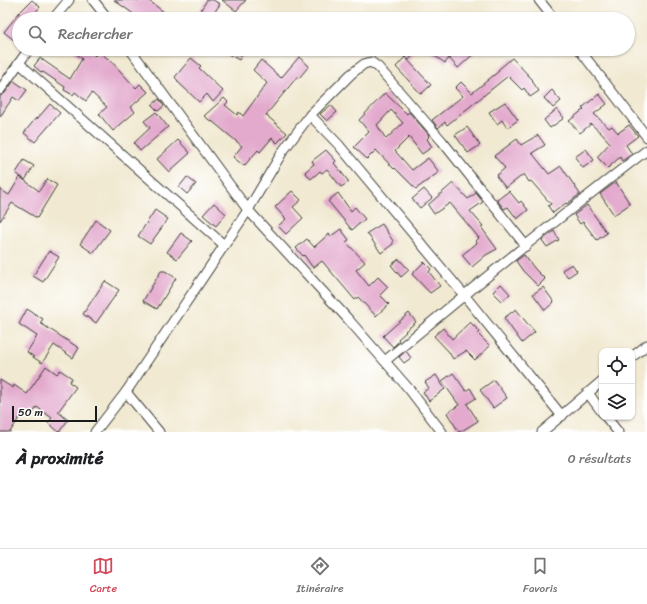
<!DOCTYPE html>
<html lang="fr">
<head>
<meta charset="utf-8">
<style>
	:root { --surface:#fff; --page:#f6f6f6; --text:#202124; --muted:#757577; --line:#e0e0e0; --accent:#d1495b }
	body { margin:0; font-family:Sriracha,sans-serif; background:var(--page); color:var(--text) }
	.controls { position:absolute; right:12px; bottom:12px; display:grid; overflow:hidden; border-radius:8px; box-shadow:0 1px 3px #0004 }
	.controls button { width:36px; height:36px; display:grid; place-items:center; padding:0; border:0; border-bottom:1px solid var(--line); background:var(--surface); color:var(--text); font:20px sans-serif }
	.scale { position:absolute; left:12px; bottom:10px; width:85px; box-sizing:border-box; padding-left:4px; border:2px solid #1c1c1c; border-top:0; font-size:11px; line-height:14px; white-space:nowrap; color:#1c1c1c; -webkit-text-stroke:3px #fff; paint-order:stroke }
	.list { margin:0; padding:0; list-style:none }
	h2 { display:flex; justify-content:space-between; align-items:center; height:52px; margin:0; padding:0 16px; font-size:17px }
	h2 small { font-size:13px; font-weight:400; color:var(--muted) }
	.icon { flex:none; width:22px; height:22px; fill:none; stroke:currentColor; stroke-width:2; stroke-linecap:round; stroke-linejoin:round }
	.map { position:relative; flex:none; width:647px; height:432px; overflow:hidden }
	.search { position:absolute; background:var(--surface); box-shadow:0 1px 3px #0004; left:12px; right:12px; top:12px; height:44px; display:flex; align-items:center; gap:10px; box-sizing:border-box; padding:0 14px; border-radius:22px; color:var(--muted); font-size:15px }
	.sheet { height:116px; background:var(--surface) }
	nav { display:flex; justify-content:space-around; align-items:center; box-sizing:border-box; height:56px; border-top:1px solid var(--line); background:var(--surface); font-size:11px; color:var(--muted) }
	nav a { display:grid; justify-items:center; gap:2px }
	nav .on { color:var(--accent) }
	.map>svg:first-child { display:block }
</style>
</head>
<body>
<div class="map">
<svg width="647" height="432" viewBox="0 0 647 432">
	<rect width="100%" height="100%" fill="#fff"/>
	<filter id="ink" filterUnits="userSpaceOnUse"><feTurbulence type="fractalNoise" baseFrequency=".025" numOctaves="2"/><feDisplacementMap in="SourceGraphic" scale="8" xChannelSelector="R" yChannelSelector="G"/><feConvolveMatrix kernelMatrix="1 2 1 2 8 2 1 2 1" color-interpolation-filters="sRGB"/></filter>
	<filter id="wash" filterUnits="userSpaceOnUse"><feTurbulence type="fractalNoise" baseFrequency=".012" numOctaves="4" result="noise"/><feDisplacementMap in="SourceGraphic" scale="16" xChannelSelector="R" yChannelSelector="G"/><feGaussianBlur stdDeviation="0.9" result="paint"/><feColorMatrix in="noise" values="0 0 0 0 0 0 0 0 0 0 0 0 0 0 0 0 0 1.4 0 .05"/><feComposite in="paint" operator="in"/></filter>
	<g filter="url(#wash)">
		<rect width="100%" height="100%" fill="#f1e9d1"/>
		<g id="blocks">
			<g fill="#e3aacd" fill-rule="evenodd">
				<path d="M 32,0 L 40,7 L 30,19 L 19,19 L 19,34 L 14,40 L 4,32 L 19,13 Z"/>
				<path d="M 114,0 L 148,0 L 173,19 L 132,19 L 135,15 Z"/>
				<path d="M 207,0 L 213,0 L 220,4 L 210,19 L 195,19 Z"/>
				<path d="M 222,0 L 246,0 L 236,11 Z"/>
				<path d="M 71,49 L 87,49 L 95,56 L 99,51 L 108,59 L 109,59 L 136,88 L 140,84 L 148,92 L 131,107 L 135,112 L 113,131 L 99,114 L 107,107 L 92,93 L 86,101 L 75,92 L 73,95 L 64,90 L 65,87 L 43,72 L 42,73 L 34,66 L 40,58 L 70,79 L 82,59 Z"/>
				<path d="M 219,49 L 237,49 L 243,53 L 239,60 Z"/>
				<path d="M 395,49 L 418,49 L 409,60 Z"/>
				<path d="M 425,49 L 479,49 L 458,68 L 449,58 L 445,63 Z"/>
				<path d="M 299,57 L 309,66 L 299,78 L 297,77 L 266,115 L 287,133 L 277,143 L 272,138 L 260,152 L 258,150 L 244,166 L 233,157 L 242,146 L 212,121 L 212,122 L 204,116 L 224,98 L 228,102 L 225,105 L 237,115 L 239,112 L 243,116 L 267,83 L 253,70 L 261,60 L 281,78 Z"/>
				<path d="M 405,57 L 431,85 L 421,94 L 396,67 Z"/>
				<path d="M 191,58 L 201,66 L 199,68 L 223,91 L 213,102 L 207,94 L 199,102 L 178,82 L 178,81 L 175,77 Z"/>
				<path d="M 512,58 L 533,80 L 532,81 L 539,91 L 530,97 L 524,88 L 522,90 L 508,76 L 447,125 L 445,122 L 438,128 L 432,120 L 463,96 L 455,88 L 461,82 L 472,93 L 499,71 L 498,70 Z"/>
				<path d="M 14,81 L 27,90 L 19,101 L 13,97 L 0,117 L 0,96 L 5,93 Z"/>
				<path d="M 552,90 L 561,101 L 553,108 L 544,98 Z"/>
				<path d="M 385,93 L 407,114 L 409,112 L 429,135 L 428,136 L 429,137 L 427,139 L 432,147 L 422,154 L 409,137 L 395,151 L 412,170 L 428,158 L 439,172 L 416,189 L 395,168 L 394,169 L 376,150 L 367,159 L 354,147 L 369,132 L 359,120 ZM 391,110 L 403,123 L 386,139 L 377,125 Z"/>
				<path d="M 599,94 L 607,104 L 594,114 L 609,128 L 612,126 L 618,133 L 629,125 L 638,136 L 626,145 L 632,154 L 622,161 L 620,157 L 608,168 L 597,157 L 610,143 L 601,133 L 591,124 L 580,133 L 569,121 L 584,109 L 582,108 Z"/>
				<path d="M 159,99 L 164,106 L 158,111 L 152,105 Z"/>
				<path d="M 505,102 L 518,120 L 507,128 L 502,120 L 497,124 L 489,112 Z"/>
				<path d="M 50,104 L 60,113 L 35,142 L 24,133 L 36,118 L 37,119 Z"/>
				<path d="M 331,105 L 337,112 L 327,121 L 320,114 Z"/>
				<path d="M 557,109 L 564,118 L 550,128 L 544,120 Z"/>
				<path d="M 156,112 L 168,127 L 140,151 L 134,143 L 150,128 L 144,121 Z"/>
				<path d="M 467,127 L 480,145 L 468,153 L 455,135 Z"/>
				<path d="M 538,135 L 545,145 L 532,153 L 549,174 L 561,166 L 580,194 L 567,204 L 566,203 L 553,213 L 548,206 L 551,204 L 531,181 L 529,182 L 524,174 L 506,188 L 496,176 L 505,168 L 494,156 L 517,139 L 521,145 Z"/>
				<path d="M 178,140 L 190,153 L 169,172 L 157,159 Z"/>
				<path d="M 586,149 L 594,160 L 583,168 L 575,157 Z"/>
				<path d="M 326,150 L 336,161 L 334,163 L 349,182 L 341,187 L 327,169 L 322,173 L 320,171 L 311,179 L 305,172 L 314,164 L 312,161 Z"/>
				<path d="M 24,160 L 34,166 L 25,180 L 16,173 Z"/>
				<path d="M 20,177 L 39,191 L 47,179 L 57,185 L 37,218 L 12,203 L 0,221 L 0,189 L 9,195 Z"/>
				<path d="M 187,177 L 196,184 L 187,194 L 179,187 Z"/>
				<path d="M 616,182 L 630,204 L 614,215 L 600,194 Z"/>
				<path d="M 453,183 L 468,199 L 476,193 L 483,202 L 470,211 L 483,226 L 481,227 L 497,249 L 486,255 L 472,267 L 462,255 L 477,243 L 476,241 L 479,238 L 450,203 L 434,214 L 428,205 Z"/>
				<path d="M 424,189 L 432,198 L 420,208 L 412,199 Z"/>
				<path d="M 292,191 L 301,200 L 293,207 L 303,218 L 286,234 L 278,226 L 286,219 L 275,207 Z"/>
				<path d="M 509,191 L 519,203 L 521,201 L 528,210 L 517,219 L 508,207 L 504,209 L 497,200 Z"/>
				<path d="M 338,193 L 351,211 L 355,207 L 365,219 L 352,230 L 328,201 Z"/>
				<path d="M 214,203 L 226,214 L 216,226 L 203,215 Z"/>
				<path d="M 587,205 L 607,233 L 597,240 L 583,222 L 580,224 L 574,215 Z"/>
				<path d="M 155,210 L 168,219 L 150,244 L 138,236 Z"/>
				<path d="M 96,220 L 110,230 L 93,253 L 80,244 Z"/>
				<path d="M 382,224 L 393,241 L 393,244 L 381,253 L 367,233 Z"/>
				<path d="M 341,229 L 349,240 L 346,242 L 365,262 L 356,270 L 369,286 L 378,277 L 388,287 L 380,295 L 389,304 L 376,316 L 358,297 L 355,300 L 322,261 L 313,268 L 304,255 L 303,256 L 296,248 L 307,239 L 314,247 L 329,234 L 331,236 Z"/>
				<path d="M 554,231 L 559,240 L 547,247 L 542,240 Z"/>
				<path d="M 181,233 L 192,241 L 177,259 L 167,252 Z"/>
				<path d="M 49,251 L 59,257 L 43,282 L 33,276 Z"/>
				<path d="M 524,255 L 535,269 L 545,279 L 538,286 L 523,271 L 516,261 Z"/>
				<path d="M 399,259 L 409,270 L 401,277 L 391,265 Z"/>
				<path d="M 424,262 L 431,269 L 429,272 L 440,286 L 430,293 L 412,274 Z"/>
				<path d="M 572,264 L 577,271 L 568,277 L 562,270 Z"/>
				<path d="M 161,271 L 165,271 L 176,278 L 157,309 L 143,301 Z"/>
				<path d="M 105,281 L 119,290 L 96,323 L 83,314 Z"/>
				<path d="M 501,284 L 510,294 L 502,301 L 493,292 Z"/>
				<path d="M 543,287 L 554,302 L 545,310 L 533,294 Z"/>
				<path d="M 27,309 L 43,319 L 40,323 L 79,348 L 73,358 L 54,345 L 42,363 L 33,357 L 34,357 L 27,352 L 37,336 L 19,324 Z"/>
				<path d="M 516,309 L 526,322 L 535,332 L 522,343 L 504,318 Z"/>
				<path d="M 409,313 L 416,322 L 405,331 L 406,332 L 398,339 L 399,341 L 393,347 L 383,336 Z"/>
				<path d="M 470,322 L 480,332 L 478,334 L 490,346 L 475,360 L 466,351 L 453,359 L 449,352 L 434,336 L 443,328 L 452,339 Z"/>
				<path d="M 406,351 L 411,358 L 404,363 L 399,357 Z"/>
				<path d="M 46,366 L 57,374 L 60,370 L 72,378 L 69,382 L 76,387 L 58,412 L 68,420 L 59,432 L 48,423 L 52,418 L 37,407 L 30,417 L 23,412 L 10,432 L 0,432 L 0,380 L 13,388 L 14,385 L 27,394 Z"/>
				<path d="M 453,373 L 466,391 L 470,388 L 476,398 L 467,404 L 478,421 L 460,432 L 459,432 L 447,413 L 459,405 L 442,381 Z"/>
				<path d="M 436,375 L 445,389 L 429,401 L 423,392 L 429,388 L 425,382 Z"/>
				<path d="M 494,380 L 507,398 L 493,408 L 480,390 Z"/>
			</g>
		</g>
	</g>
	<g filter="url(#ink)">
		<use href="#blocks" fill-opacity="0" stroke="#3c3b37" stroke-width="1"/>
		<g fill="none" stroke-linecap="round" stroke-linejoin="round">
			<defs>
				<g id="street">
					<path d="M 93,0 L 108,19"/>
					<path d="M 539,0 L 554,19"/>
					<path d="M 53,19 L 69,0"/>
					<path d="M 130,49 L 248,210 L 283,151 L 310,115 L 351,74 L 364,64 L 371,62 L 378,67 L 442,141 L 526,246"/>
					<path d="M 579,49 L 647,137"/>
					<path d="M 19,63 L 224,245"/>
					<path d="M 0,90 L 29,49"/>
					<path d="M 310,115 L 338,144 L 464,295 L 562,416"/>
					<path d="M 632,357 L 647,345"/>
					<path d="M 385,361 C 471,289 558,218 647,150"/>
					<path d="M 126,392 L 248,210 L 348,319 L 409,389 L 442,432"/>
					<path d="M 588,393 L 602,412"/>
					<path d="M 606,417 L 618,432"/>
					<path d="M 95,432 L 126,392 L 159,432"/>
					<path d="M 542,432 L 602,381"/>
				</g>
			</defs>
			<use href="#street" stroke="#3c3b37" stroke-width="11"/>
			<use href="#street" stroke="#fff" stroke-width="9"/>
		</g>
	</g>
</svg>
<div class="controls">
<button><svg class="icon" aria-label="locate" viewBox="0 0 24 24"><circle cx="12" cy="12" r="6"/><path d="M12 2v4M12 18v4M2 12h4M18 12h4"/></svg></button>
<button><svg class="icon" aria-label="layers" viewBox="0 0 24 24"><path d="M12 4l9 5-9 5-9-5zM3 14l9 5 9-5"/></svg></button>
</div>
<div class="scale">50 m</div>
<div class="search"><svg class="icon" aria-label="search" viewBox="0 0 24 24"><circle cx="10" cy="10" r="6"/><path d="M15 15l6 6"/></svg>Rechercher</div>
</div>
<section class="sheet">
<h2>À proximité<small>0 résultats</small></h2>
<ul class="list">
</ul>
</section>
<nav>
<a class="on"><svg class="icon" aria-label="map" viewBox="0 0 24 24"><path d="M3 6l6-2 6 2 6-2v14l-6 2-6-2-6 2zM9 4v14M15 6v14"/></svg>Carte</a>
<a><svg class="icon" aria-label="directions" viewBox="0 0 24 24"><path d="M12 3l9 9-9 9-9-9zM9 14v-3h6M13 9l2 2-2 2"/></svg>Itinéraire</a>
<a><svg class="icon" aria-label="saved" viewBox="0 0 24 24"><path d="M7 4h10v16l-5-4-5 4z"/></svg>Favoris</a>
</nav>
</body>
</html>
